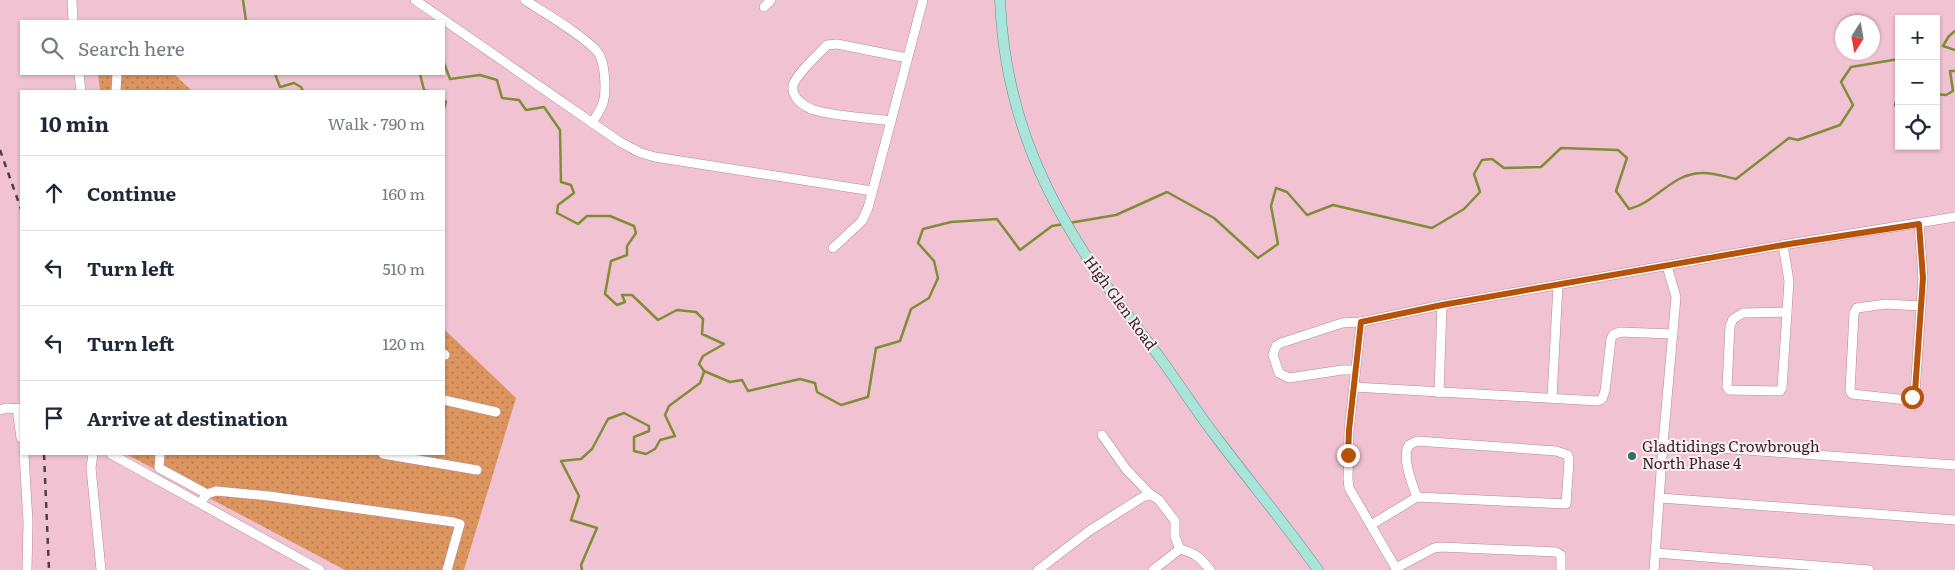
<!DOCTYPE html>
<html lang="en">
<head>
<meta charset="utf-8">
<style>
	:root { --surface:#fff; --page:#f6f6f7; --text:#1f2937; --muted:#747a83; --line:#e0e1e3 }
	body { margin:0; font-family:Literata,serif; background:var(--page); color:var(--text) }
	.controls { position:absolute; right:15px; top:15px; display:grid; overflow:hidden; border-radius:0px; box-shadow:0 1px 4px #0004 }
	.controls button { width:45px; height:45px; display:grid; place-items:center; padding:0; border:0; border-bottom:1px solid var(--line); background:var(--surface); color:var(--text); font:25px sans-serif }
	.compass { position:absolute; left:1835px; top:15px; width:45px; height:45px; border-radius:50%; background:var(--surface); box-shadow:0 1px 4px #0004; rotate:191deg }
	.stop { position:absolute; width:15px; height:15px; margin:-11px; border:4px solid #b45309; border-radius:50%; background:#fff }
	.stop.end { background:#b45309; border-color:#fff; box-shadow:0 1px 5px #0008 }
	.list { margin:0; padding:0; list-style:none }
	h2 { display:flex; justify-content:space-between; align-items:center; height:65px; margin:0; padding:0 20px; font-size:21px }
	h2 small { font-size:16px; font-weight:400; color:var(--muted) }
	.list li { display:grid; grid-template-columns:32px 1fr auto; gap:15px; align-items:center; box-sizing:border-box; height:75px; padding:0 20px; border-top:1px solid var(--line) }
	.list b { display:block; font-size:19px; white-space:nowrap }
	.list em { font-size:16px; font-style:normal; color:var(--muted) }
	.icon { flex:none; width:28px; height:28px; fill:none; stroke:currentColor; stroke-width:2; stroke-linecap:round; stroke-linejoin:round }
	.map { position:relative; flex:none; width:1955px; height:570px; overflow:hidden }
	.search { position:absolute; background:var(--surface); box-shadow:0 1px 4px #0004; left:20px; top:20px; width:425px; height:55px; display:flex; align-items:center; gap:12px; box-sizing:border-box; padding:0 18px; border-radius:0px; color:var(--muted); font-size:19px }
	.panel { position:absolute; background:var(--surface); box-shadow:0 1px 4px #0004; left:20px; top:90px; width:425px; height:365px; border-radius:0px }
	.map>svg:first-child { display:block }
</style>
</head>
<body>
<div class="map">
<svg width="1955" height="570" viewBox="0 0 1955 570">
	<defs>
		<pattern id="grass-dots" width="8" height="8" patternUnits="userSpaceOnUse" patternTransform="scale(1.25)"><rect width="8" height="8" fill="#dc955f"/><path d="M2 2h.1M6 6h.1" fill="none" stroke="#b3794f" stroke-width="1.8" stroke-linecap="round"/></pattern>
	</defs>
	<rect width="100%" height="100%" fill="#f1c2d1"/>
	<g fill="url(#grass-dots)">
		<path d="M 98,74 L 174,74 L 192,91 L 100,91 Z"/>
		<path d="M 444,329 L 516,398 L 464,570 L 345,570 L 126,454 L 444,454 Z"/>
	</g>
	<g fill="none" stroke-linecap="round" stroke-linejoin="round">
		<g stroke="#808d37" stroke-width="2.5">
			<path d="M 243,0 L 246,21"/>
			<path d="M 1955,31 L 1949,36 L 1943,46 L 1955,50"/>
			<path d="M 444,63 L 450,79 L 480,75 L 497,80 L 502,98 L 519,100 L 526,110 L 544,107 L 560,130 L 561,182 L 571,185 L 574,193 L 558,205 L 557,213 L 578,224 L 587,216 L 610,216 L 634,226 L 636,233 L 627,246 L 627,255 L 611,261 L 605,294 L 617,305 L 625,302 L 622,295 L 632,295 L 658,320 L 677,310 L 696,312 L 703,319 L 702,334 L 724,344 L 703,356 L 699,364 L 704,371 L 730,382 L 742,380 L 748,391 L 800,379 L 815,383 L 817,392 L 841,405 L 868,397 L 876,348 L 900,341 L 911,309 L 929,298 L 938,278 L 934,261 L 918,243 L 923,229 L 951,222 L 997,219 L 1020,250 L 1052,226 L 1064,224"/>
			<path d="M 275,74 L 280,87 L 294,83 L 301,87 L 303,91"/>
			<path d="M 420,74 L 424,90 L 427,91"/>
			<path d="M 1899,93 L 1895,105 L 1899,110"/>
			<path d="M 1936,94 L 1946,95 L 1953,91 L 1950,71 L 1955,71"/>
			<path d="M 444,100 L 446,102 L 444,109"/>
			<path d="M 1069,223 L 1116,215 L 1167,192 L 1214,218 L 1258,258 L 1278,244 L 1271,206 L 1276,188 L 1287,192 L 1307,215 L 1333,205 L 1432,228 L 1464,209 L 1480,192 L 1474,174 L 1482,160 L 1492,159 L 1504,168 L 1541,167 L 1561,148 L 1618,150 L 1627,158 L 1616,191 L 1629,209 C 1657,202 1671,174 1701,173 C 1712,172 1726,177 1736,179 L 1789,138 L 1798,140 L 1840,125 L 1853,105 L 1841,82 L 1851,67 L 1899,59"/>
			<path d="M 582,570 L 581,565 L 597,528 L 571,520 L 579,496 L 561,461 L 581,459 L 592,449 L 608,419 L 624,413 L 649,426 L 649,431 L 634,437 L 634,451 L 646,454 L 655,449 L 660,440 L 675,436 L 665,415 L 669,406 L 700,383 L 704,372"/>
		</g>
		<defs>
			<g id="minor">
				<path d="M 72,0 L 73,21"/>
				<path d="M 415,0 L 620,142 L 641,153 L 655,157 L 872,191"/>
				<path d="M 525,0 C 543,12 588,38 599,54 C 605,64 606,88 604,99 C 603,107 596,116 592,123"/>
				<path d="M 764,7 L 771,0"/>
				<path d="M 79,74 L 81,91"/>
				<path d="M 116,91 L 117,74"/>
				<path d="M 891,121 C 866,117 838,117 814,110 C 805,107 791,98 793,86 C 795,75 819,54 827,45 L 837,44 L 907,58"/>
				<path d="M 1919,223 L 1923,278 L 1915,392 L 1912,397 L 1907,400 L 1852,394 L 1850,391 L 1854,313 L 1857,308 L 1886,304 L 1920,306"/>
				<path d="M 1783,245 L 1789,281 L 1787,312"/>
				<path d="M 833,248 L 862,221 L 868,208 L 923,0"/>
				<path d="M 1787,312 L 1782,388 L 1780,391 L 1729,390 L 1727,387 L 1730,326 L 1733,319 L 1743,313 Z"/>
				<path d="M 444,354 L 445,355"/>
				<path d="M 1355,370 L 1342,370 L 1289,378 L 1279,373 L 1273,355 L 1276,346 L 1281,343 L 1342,323 L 1361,322"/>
				<path d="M 1354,387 L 1598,401 L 1602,399 L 1605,391 L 1611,339 L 1613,335 L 1620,332 L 1673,334"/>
				<path d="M 1439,393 L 1442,305"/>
				<path d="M 1552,398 L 1558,285"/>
				<path d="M 444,400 L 496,412"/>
				<path d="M 17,408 L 21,438"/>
				<path d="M 0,410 L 6,408 L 21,409"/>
				<path d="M 1102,435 L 1126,469 L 1150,494"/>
				<path d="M 1663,444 L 1955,465"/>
				<path d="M 24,454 L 28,522 L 27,570"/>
				<path d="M 93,454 L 91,468 L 101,570"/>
				<path d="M 111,454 L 320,570"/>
				<path d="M 160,454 L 159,468 L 207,494"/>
				<path d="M 383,454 L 477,470"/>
				<path d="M 1660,498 L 1955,520"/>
				<path d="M 200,503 L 207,494 L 216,491 L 269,496 L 453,522 L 460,524 L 447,570"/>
				<path d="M 1371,525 L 1417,497 L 1566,504 L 1569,461 L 1568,455 L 1556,451 L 1417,441 L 1409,445 C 1401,456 1412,484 1417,497"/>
				<path d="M 1656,553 L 1869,570"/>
				<path d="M 1396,568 L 1434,548 L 1441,547 L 1556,552 L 1561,555 L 1561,570"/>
				<path d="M 1038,570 L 1089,531 L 1141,498 L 1150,494 L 1159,500 L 1175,521 L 1175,537 L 1180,549 C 1195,553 1201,558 1210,570"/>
				<path d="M 1153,570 L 1180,549"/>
				<path d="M 1397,570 L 1349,488 L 1348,479 L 1349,431 L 1361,322 L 1442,305 L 1783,245 L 1955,217"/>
				<path d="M 1654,570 L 1663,444 L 1676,297 L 1667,266"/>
			</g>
			<path id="major" d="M 1000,0 C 1006,148 1071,242 1158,355 C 1178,382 1196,411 1217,438 C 1250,482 1286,525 1318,570"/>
		</defs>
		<use href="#minor" stroke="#b68a98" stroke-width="10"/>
		<use href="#major" stroke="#5b968a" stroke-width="11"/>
		<use href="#minor" stroke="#fff" stroke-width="9"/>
		<use href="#major" stroke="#a8e4d7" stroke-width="10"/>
		<g stroke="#533d45" stroke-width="2.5" stroke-dasharray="6 6" stroke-linecap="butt">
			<path d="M 0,150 L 21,209"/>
			<path d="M 44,454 L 49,570"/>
		</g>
	</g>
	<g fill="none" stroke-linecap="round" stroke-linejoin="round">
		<path stroke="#b45309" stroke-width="6" d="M 1348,455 L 1349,430 L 1361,322 L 1442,305 L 1783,245 L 1919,224 L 1923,278 L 1915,392 L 1912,397"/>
	</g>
	<circle fill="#307365" stroke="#fcedf1" stroke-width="2" cx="1632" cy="456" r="5"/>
	<g text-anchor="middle" stroke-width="4" stroke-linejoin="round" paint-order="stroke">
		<g font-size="15" fill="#37262c" stroke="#fcedf1">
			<text transform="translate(1120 303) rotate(54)" y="5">High Glen Road</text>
		</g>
		<g font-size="15" fill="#37262c" stroke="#fcedf1" text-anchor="start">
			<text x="1642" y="452">Gladtidings Crowbrough<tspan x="1642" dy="17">North Phase 4</tspan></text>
		</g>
	</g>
</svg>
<div class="controls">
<button>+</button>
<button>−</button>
<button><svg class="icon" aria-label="locate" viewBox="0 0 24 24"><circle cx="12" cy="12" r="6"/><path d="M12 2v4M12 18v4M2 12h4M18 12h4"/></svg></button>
</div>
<svg class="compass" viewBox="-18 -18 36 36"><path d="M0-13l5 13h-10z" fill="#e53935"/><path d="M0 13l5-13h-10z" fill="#747a83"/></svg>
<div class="stop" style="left:1912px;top:397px"></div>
<div class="stop end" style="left:1348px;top:455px"></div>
<div class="search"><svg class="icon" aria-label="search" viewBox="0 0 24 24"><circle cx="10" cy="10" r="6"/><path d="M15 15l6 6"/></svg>Search here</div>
<section class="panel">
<h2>10 min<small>Walk · 790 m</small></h2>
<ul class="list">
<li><svg class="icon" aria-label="ahead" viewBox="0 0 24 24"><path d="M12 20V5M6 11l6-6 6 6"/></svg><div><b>Continue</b></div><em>160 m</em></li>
<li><svg class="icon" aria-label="left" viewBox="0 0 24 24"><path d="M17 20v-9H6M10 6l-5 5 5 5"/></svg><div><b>Turn left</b></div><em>510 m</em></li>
<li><svg class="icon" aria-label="left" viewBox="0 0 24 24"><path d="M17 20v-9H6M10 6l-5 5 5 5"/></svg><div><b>Turn left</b></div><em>120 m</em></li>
<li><svg class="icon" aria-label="arrive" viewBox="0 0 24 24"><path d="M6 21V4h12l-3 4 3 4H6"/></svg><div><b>Arrive at destination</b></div></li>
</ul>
</section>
</div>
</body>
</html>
